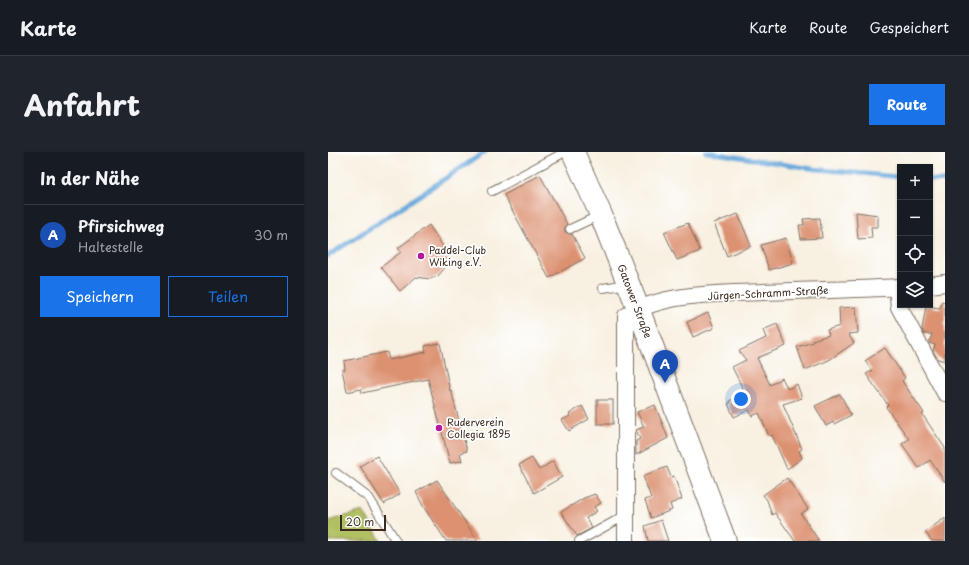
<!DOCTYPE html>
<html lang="de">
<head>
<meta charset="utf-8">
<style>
	:root { --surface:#171b24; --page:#20242c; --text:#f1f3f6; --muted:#9ea1a6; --line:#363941; --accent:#1a73e8 }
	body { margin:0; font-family:"Playpen Sans",sans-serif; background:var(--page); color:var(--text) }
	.controls { position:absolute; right:12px; top:12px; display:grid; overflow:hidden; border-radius:0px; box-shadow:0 1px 3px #0004 }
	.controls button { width:36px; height:36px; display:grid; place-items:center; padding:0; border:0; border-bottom:1px solid var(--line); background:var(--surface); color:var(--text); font:20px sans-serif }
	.scale { position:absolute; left:12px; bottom:10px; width:46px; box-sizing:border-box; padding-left:4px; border:2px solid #3b2a1e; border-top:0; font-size:11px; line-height:14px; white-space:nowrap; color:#3b2a1e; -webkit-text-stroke:3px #fff; paint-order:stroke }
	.you { position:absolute; left:413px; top:247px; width:14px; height:14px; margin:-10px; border:3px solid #fff; border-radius:50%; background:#1a73e8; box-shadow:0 0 0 6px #1a73e833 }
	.badge { display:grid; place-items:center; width:26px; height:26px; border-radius:50%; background:var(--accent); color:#fff; font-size:13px; font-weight:700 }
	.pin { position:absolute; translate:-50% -33px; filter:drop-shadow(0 1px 2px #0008) }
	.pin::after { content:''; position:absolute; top:21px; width:14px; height:12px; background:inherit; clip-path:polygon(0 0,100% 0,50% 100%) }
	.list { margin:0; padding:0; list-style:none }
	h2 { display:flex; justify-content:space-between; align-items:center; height:52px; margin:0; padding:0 16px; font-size:17px }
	h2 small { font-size:13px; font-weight:400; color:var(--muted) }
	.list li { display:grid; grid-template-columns:26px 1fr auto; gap:12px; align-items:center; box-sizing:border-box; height:60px; padding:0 16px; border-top:1px solid var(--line) }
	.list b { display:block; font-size:15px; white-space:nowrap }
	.list p { margin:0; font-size:13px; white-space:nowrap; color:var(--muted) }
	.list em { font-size:13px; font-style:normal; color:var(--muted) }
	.actions { display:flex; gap:8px; padding:12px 16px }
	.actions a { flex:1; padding:9px 0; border:1px solid var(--accent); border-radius:0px; text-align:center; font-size:14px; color:var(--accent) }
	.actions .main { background:var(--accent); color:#fff }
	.icon { flex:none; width:22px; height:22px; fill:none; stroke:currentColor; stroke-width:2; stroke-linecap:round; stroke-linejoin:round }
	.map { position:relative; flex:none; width:617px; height:389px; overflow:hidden; border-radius:0px }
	header { display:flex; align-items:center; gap:24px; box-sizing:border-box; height:56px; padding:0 20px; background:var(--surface); border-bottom:1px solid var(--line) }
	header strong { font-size:19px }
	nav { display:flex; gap:22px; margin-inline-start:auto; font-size:14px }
	.intro { display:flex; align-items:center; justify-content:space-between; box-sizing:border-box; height:96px; padding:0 24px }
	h1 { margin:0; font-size:28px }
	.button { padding:10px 18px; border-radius:0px; background:var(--accent); color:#fff; font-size:14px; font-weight:700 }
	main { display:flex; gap:24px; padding:0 24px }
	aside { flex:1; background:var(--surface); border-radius:0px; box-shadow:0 1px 3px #0004 }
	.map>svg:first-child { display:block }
</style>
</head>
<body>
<header>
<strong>Karte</strong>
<nav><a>Karte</a><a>Route</a><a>Gespeichert</a></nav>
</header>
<div class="intro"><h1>Anfahrt</h1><a class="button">Route</a></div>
<main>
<aside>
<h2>In der Nähe<small></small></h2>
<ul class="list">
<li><span class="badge" style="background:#1a4fb4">A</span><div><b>Pfirsichweg</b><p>Haltestelle</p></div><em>30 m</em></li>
</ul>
<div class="actions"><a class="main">Speichern</a><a>Teilen</a></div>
</aside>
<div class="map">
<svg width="617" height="389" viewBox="0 0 617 389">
	<rect width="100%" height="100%" fill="#fff"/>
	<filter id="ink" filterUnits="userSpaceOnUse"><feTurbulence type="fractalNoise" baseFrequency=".025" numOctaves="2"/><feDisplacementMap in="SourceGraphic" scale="8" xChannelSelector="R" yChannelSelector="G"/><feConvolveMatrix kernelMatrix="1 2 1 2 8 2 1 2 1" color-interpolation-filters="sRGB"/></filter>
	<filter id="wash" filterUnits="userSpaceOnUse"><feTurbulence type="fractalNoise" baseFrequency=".012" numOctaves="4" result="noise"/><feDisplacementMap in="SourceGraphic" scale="16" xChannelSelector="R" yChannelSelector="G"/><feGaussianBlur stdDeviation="0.9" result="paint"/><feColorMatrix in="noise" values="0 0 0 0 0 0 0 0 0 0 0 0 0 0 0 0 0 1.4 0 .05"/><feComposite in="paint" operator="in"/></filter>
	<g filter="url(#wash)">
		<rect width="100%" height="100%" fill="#f8f0e1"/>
		<path fill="#b1c062" stroke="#767540" d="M 35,359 L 53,389 L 0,389 L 0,369 Z"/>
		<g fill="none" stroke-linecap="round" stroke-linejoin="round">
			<g stroke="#66a7da" stroke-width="4.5">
				<path d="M 378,0 L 487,17 L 572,25"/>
				<path d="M 602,28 L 617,29"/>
				<path d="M 0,104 L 157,0"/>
			</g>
		</g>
		<g id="blocks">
			<g fill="#dc9171">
				<path d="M 212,23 L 239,72 L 237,76 L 237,80 L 241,82 L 244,82 L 257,106 L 221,126 L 176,43 Z"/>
				<path d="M 528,60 L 550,63 L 550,75 L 543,75 L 544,86 L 530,87 Z"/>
				<path d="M 410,62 L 423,94 L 399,104 L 386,71 Z"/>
				<path d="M 492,66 L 494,86 L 473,87 L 471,73 L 476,73 L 475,67 Z"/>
				<path d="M 360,71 L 372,99 L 349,108 L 336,80 Z"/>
				<path d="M 101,73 L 118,99 L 119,109 L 115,118 L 110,124 L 102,127 L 88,125 L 72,139 L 53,115 L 73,100 L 70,96 Z"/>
				<path d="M 458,86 L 465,111 L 441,118 L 433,93 Z"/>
				<path d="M 614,149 L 617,150 L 617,209 L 610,207 L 605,199 L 607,193 L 601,191 L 604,182 L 596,182 L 594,177 L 598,154 L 612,156 Z"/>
				<path d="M 528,155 L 530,181 L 520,182 L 526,191 L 501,208 L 477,218 L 469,195 L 485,190 L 484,188 L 501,183 L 499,178 L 512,174 L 511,156 Z"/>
				<path d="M 380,161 L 386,176 L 365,185 L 359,170 Z"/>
				<path d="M 449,172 L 458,194 L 429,206 L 442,233 L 454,226 L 460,237 L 469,232 L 474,246 L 455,252 L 474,297 L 471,299 L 474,306 L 459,317 L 444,283 L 441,284 L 431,261 L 424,264 L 421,258 L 406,265 L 400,252 L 402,251 L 401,249 L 417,241 L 404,215 L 418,208 L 411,199 L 438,186 L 435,178 Z"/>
				<path d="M 112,191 L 122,239 L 123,238 L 139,299 L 132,301 L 134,309 L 122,311 L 100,227 L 34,241 L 33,237 L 19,240 L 14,218 L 17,218 L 16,209 L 59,200 L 61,208 L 98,200 L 97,194 Z"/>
				<path d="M 557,196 L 577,226 L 574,229 L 596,261 L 594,262 L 617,296 L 617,330 L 602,308 L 591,316 L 574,292 L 581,287 L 558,255 L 560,253 L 538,222 L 544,219 L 537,209 Z"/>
				<path d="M 512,242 L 523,263 L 506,272 L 505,270 L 498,274 L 487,254 Z"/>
				<rect x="269" y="248" width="16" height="24"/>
				<path d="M 327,253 L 340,286 L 308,303 L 308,289 L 312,287 L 308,278 L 316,275 L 309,260 Z"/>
				<path d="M 254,254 L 261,267 L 241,279 L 234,268 L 242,264 L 241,262 Z"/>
				<path d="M 49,304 L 72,342 L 56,352 L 32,314 Z"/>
				<path d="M 204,306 L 211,318 L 225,309 L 234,325 L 206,341 L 191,313 Z"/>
				<path d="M 339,315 L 343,325 L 346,324 L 354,347 L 342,352 L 344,358 L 323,366 L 317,348 L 323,346 L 315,324 Z"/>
				<path d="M 459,326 L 480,357 L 473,362 L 491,389 L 467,389 L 447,361 L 444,363 L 439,348 L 435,343 Z"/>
				<path d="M 109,328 L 150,389 L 118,389 L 95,354 L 88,340 Z"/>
				<path d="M 267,342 L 273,351 L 266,355 L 269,359 L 258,366 L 264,376 L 249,384 L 233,360 L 256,346 Z"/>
				<path d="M 617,366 L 617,389 L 604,389 L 597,380 Z"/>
				<path d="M 333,368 L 340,389 L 320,389 L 317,374 Z"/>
			</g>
		</g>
	</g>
	<g filter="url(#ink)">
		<use href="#blocks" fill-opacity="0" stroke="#7d6f62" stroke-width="1"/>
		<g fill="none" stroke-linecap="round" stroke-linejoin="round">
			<defs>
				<g id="service">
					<path d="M 164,39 L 237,0"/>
					<path d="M 242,77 L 272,63"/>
					<path d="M 275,136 L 300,132"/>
					<path d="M 8,321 L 41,346 L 68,389"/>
					<path d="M 251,389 L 298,363"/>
				</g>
				<g id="minor">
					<path d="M 602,133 L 617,131"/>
					<path d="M 569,135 L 571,155 L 617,241"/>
					<path d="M 298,389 L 298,164 C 336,140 392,142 435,140 C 481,138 526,138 572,135"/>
				</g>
				<path id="secondary" d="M 245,0 L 273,63 L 310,156 L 397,389"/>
			</defs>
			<use href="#service" stroke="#7d6f62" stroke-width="10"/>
			<use href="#minor" stroke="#7d6f62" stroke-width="18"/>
			<use href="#secondary" stroke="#7d6f62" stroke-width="24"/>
			<use href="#service" stroke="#fff" stroke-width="8"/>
			<use href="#minor" stroke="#fff" stroke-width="16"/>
			<use href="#secondary" stroke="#fff" stroke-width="22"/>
		</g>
	</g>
	<g fill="#b5179e" stroke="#fff" stroke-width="1.5">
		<circle cx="93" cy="104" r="4"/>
		<circle cx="111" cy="276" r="4"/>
	</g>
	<g text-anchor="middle" stroke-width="3.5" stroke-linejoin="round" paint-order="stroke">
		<g font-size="10" fill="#3b2a1e" stroke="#fff" text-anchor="start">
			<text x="101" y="102">Paddel-Club<tspan x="101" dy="12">Wiking e.V.</tspan></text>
			<text x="119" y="274">Ruderverein<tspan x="119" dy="12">Collegia 1895</tspan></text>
		</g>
		<g font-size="10" fill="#3b2a1e" stroke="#fff">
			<text transform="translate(440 141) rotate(-3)" y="4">Jürgen-Schramm-Straße</text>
			<text transform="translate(307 149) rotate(69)" y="4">Gatower Straße</text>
		</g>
	</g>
</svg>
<div class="controls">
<button>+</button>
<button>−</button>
<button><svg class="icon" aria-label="locate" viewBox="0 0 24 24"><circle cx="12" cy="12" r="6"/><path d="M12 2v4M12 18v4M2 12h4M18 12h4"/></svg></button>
<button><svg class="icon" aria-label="layers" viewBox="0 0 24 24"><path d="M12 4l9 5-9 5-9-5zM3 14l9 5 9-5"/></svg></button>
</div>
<div class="scale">20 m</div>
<div class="you"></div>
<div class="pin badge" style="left:337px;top:231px;background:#1a4fb4">A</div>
</div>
</main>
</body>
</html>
